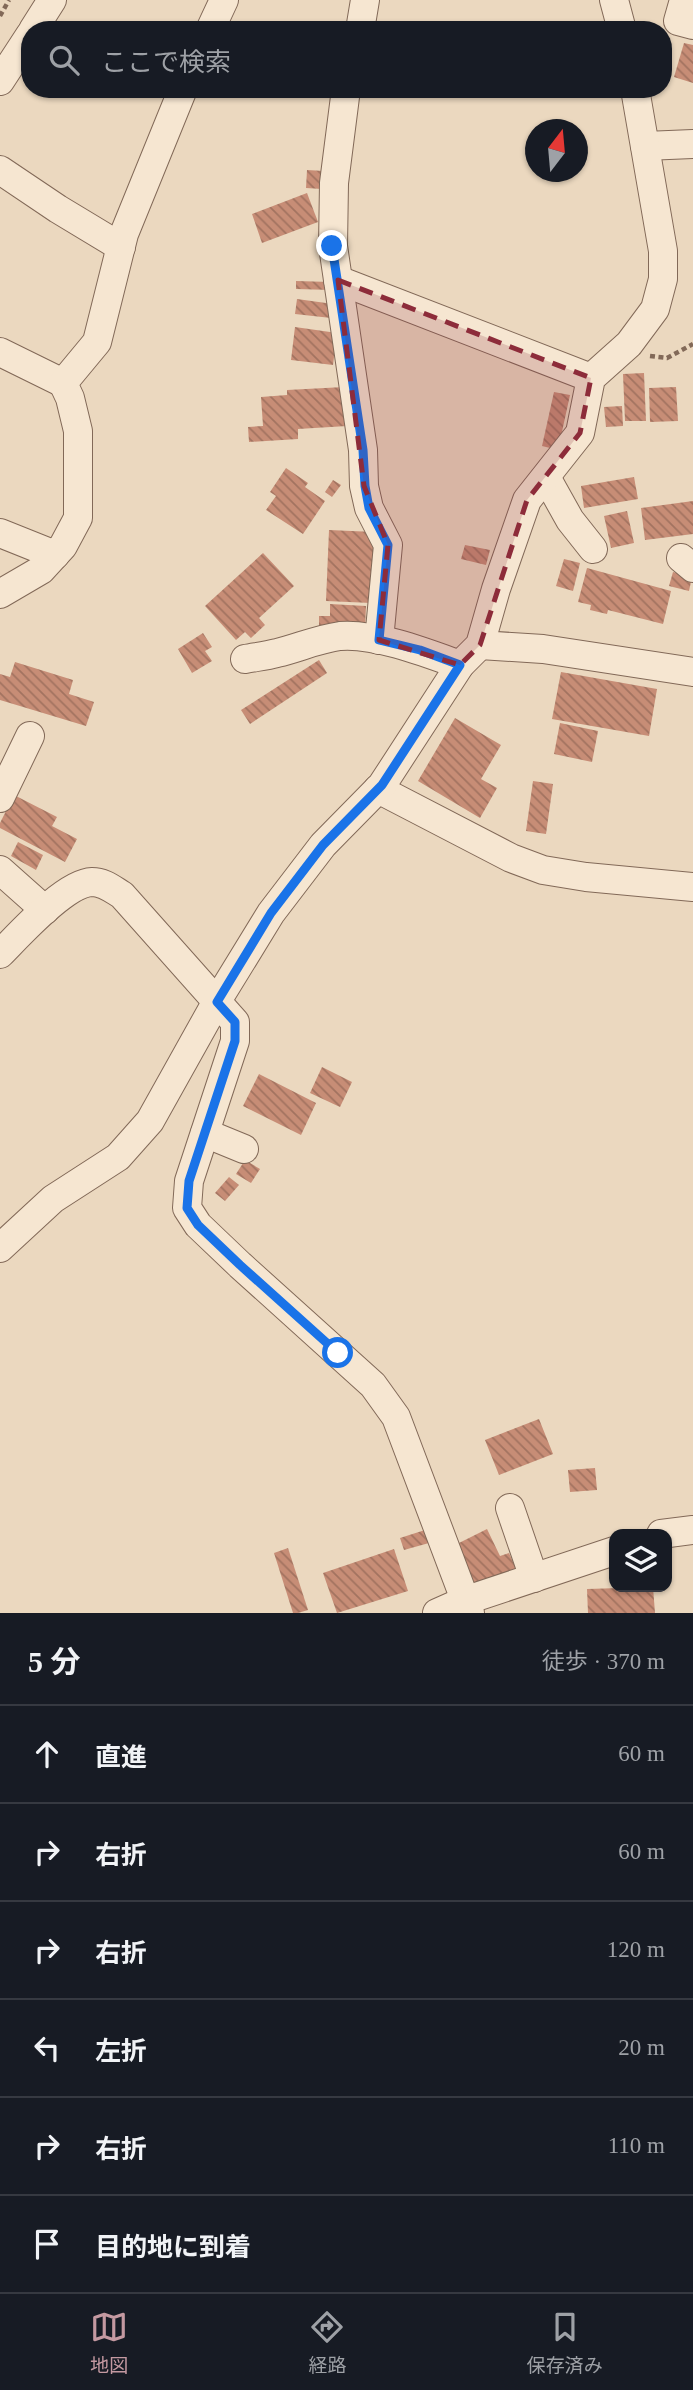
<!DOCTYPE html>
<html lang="ja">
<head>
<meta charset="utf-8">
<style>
	:root { --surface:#171b24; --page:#242831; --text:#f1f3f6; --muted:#9ea1a6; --line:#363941; --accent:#c499a1 }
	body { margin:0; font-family:"Times New Roman","Noto Sans JP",serif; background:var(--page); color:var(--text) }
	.controls { position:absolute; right:21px; bottom:21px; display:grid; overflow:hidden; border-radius:14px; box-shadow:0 2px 5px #0004 }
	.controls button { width:63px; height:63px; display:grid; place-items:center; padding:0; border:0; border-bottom:2px solid var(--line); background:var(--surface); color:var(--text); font:35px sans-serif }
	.compass { position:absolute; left:525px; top:119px; width:63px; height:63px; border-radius:50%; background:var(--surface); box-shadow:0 2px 5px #0004; rotate:16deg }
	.stop { position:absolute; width:21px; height:21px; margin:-16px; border:5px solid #1a73e8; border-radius:50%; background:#fff }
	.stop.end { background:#1a73e8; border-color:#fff; box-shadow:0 2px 7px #0008 }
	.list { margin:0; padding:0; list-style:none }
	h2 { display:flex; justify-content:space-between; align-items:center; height:91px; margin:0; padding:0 28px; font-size:30px }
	h2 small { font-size:23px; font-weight:400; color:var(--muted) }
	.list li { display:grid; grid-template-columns:46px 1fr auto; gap:21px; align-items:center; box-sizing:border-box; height:98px; padding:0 28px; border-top:2px solid var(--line) }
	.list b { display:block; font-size:26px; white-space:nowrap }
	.list em { font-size:23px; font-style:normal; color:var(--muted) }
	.icon { flex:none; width:38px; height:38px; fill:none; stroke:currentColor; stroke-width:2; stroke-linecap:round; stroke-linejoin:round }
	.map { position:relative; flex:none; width:693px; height:1613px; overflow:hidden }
	.search { position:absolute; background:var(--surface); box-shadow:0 2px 5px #0004; left:21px; right:21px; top:21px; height:77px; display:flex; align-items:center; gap:18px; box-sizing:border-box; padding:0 24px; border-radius:28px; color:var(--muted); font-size:26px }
	.sheet { height:679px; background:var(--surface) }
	nav { display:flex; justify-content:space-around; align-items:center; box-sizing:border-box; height:98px; border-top:2px solid var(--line); background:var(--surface); font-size:19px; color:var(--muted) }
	nav a { display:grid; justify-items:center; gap:4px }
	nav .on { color:var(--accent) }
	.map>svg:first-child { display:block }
</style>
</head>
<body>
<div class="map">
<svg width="693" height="1613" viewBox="0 0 693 1613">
	<defs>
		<pattern id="building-back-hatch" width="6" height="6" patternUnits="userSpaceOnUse" patternTransform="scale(1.75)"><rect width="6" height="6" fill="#c78d76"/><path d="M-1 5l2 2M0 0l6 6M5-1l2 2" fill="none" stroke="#a27360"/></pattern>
	</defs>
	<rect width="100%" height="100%" fill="#ebd8bf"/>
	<g fill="url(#building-back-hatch)">
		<path d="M 684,43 L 693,45 L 693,83 L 674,77 Z"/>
		<path d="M 307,170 L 324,171 L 322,189 L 306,188 Z"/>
		<path d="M 307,193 L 318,222 L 262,243 L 252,214 Z"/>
		<path d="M 296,281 L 331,282 L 331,290 L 296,289 Z"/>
		<path d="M 297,299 L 333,304 L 331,318 L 295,314 Z"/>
		<path d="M 295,327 L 337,333 L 333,365 L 291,360 Z"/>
		<path d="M 644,373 L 646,421 L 625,421 L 623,374 Z"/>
		<path d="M 344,387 L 347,426 L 298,429 L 298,439 L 249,442 L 248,427 L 263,426 L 261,397 L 287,395 L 287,390 Z"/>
		<path d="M 676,387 L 678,421 L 650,422 L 649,388 Z"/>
		<path d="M 554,392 L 570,395 L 558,450 L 542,446 Z"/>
		<path d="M 622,406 L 623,426 L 606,427 L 604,407 Z"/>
		<path d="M 286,468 L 308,483 L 305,487 L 325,501 L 303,534 L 266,510 L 276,496 L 270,492 Z"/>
		<path d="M 634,477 L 638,499 L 584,508 L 581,486 Z"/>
		<path d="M 333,480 L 341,485 L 332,497 L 325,492 Z"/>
		<path d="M 693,501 L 693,534 L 645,540 L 641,508 Z"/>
		<path d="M 627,511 L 634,543 L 611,548 L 604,516 Z"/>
		<path d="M 329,530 L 374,532 L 371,603 L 326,601 Z"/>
		<path d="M 465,545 L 490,550 L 486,565 L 461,559 Z"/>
		<path d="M 263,553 L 294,586 L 259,618 L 265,625 L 251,638 L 245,632 L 236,640 L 205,606 Z"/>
		<path d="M 564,559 L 580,563 L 573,591 L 556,586 Z"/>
		<path d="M 587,568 L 671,591 L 663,624 L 608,610 L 607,614 L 590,610 L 591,605 L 578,602 Z"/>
		<path d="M 673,572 L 692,577 L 689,591 L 669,586 Z"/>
		<path d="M 330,604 L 366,606 L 365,629 L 319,627 L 319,616 L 330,616 Z"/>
		<path d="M 203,633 L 212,647 L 205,651 L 212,661 L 192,673 L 178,649 Z"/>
		<path d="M 319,660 L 327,673 L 250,724 L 241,710 Z"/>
		<path d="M 15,662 L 73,680 L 69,694 L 94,702 L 86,726 L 0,700 L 0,674 L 10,677 Z"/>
		<path d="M 561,672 L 657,689 L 649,736 L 552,719 Z"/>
		<path d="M 455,718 L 501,745 L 481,779 L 497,788 L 480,818 L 418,781 Z"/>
		<path d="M 560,723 L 598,731 L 592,762 L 554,754 Z"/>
		<path d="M 533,781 L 553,784 L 546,834 L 526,831 Z"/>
		<path d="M 14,795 L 57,817 L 52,826 L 77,839 L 65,862 L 0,828 L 0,823 Z"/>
		<path d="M 18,842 L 43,855 L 36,870 L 11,856 Z"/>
		<path d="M 322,1067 L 352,1082 L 340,1107 L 310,1093 Z"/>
		<path d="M 259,1074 L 316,1103 L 301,1135 L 243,1106 Z"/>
		<path d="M 245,1160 L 260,1169 L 251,1183 L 236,1174 Z"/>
		<path d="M 229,1177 L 239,1185 L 225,1201 L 215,1193 Z"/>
		<path d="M 539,1419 L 553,1454 L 499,1475 L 485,1440 Z"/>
		<path d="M 595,1468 L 597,1490 L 570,1492 L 568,1470 Z"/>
		<path d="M 487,1529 L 500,1556 L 509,1553 L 518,1573 L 477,1592 L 455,1545 Z"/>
		<path d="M 425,1530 L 429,1543 L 404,1550 L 400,1538 Z"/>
		<path d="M 288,1548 L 308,1610 L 298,1613 L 293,1613 L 274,1553 Z"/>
		<path d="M 394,1549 L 408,1591 L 337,1613 L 323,1573 Z"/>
		<path d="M 653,1587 L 655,1613 L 588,1613 L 587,1589 Z"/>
	</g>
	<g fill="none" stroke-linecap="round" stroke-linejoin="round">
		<defs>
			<g id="street">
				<path d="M 614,0 L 622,30"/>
				<path d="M 684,0 L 678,21 L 693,25"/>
				<path d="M 33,30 L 52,0"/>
				<path d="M 210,30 L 224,0"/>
				<path d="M 360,30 L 365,0"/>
				<path d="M 0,81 L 30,35"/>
				<path d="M 346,89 L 334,183 L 333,246 L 363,450 L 364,486 L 369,508 L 388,545 L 379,640"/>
				<path d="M 645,146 L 693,144"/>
				<path d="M 0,170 L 58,209 L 121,247"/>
				<path d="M 338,280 L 591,378"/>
				<path d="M 0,352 L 63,383"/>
				<path d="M 546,477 L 570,520 L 593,549"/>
				<path d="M 0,533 L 55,555"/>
				<path d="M 681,558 L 693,568"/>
				<path d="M 0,594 L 41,570 L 63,546 L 78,518 L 78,431 L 70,398 L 63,383 L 97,342 L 124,234 L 183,89"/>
				<path d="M 480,645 L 543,649 L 693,672"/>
				<path d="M 245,659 C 255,657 266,656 277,653 C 298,648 318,639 340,636 C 375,633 427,653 460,665"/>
				<path d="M 378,789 L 511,858 L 543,870 L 586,877 L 693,887"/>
				<path d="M 0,798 L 30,736"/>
				<path d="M 0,870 L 45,910"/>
				<path d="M 0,954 C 19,935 65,883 92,882 C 104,882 112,889 122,895 L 235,1022 L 235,1041 L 189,1181 L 187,1208 L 198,1225 L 240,1265 L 373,1385 L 396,1417 L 470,1613"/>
				<path d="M 205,1133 L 244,1149"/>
				<path d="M 0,1248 L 53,1199 L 118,1157 L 150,1121 L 217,1001 L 271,913 L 323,845 L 382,785 L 460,665 L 480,645 L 496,589 L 527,500 L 580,433 L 591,378 L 629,344 L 655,309 L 663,279 L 663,251 L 635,89"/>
				<path d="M 510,1508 L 534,1578"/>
				<path d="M 661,1534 L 693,1530"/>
				<path d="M 437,1613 L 464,1601 L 614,1551"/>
			</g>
		</defs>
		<use href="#street" stroke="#826958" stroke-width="30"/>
		<g stroke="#826958" stroke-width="4.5" stroke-dasharray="5 3.5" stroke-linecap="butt">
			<path d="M 0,16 L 9,0"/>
			<path d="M 650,356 L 667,358 L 693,344"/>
		</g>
		<use href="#street" stroke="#f6e6d1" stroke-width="28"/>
	</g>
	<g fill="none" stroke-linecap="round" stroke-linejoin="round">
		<path stroke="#1a73e8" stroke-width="9" d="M 332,246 L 363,450 L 365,486 L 369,508 L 388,545 L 379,640 L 420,650 L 460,665 L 382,785 L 323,845 L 271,913 L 217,1002 L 235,1022 L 235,1041 L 189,1181 L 187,1208 L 198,1225 L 240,1265 L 338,1353"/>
	</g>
	<path fill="#8d2c3a" fill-opacity="0.2" stroke="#8d2c3a" stroke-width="5" stroke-dasharray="14 9" stroke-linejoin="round" d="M 338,280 L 591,378 L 580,433 L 527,500 L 480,645 L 460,665 L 379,640 L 388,545 L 364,486 Z"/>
</svg>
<div class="controls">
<button><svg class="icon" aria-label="layers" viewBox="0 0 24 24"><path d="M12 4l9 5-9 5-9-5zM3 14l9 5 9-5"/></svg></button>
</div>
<svg class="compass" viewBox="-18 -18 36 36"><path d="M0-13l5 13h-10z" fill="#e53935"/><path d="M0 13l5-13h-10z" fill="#9ea1a6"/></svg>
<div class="stop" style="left:338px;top:1353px"></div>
<div class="stop end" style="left:332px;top:246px"></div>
<div class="search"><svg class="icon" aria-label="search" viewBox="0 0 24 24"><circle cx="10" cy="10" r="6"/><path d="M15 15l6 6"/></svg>ここで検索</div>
</div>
<section class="sheet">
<h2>5 分<small>徒歩 · 370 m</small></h2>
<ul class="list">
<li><svg class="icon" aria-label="ahead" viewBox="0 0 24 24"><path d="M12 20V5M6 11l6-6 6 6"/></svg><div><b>直進</b></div><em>60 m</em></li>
<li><svg class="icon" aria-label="right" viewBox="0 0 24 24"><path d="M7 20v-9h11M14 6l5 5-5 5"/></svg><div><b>右折</b></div><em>60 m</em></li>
<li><svg class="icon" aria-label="right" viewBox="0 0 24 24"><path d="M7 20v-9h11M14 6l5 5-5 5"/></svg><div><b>右折</b></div><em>120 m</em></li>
<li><svg class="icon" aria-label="left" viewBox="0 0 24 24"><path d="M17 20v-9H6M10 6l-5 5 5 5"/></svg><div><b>左折</b></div><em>20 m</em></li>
<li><svg class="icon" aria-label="right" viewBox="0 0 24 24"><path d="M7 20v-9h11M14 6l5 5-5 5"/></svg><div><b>右折</b></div><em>110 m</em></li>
<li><svg class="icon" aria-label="arrive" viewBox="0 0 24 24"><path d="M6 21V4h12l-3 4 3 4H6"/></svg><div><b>目的地に到着</b></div></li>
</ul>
</section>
<nav>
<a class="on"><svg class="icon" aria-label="map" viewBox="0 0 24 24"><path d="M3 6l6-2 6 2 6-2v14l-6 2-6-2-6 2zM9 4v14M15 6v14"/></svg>地図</a>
<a><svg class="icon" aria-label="directions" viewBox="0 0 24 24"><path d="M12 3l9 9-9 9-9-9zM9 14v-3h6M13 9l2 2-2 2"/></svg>経路</a>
<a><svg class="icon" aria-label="saved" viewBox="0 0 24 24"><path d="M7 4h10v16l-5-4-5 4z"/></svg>保存済み</a>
</nav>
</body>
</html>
